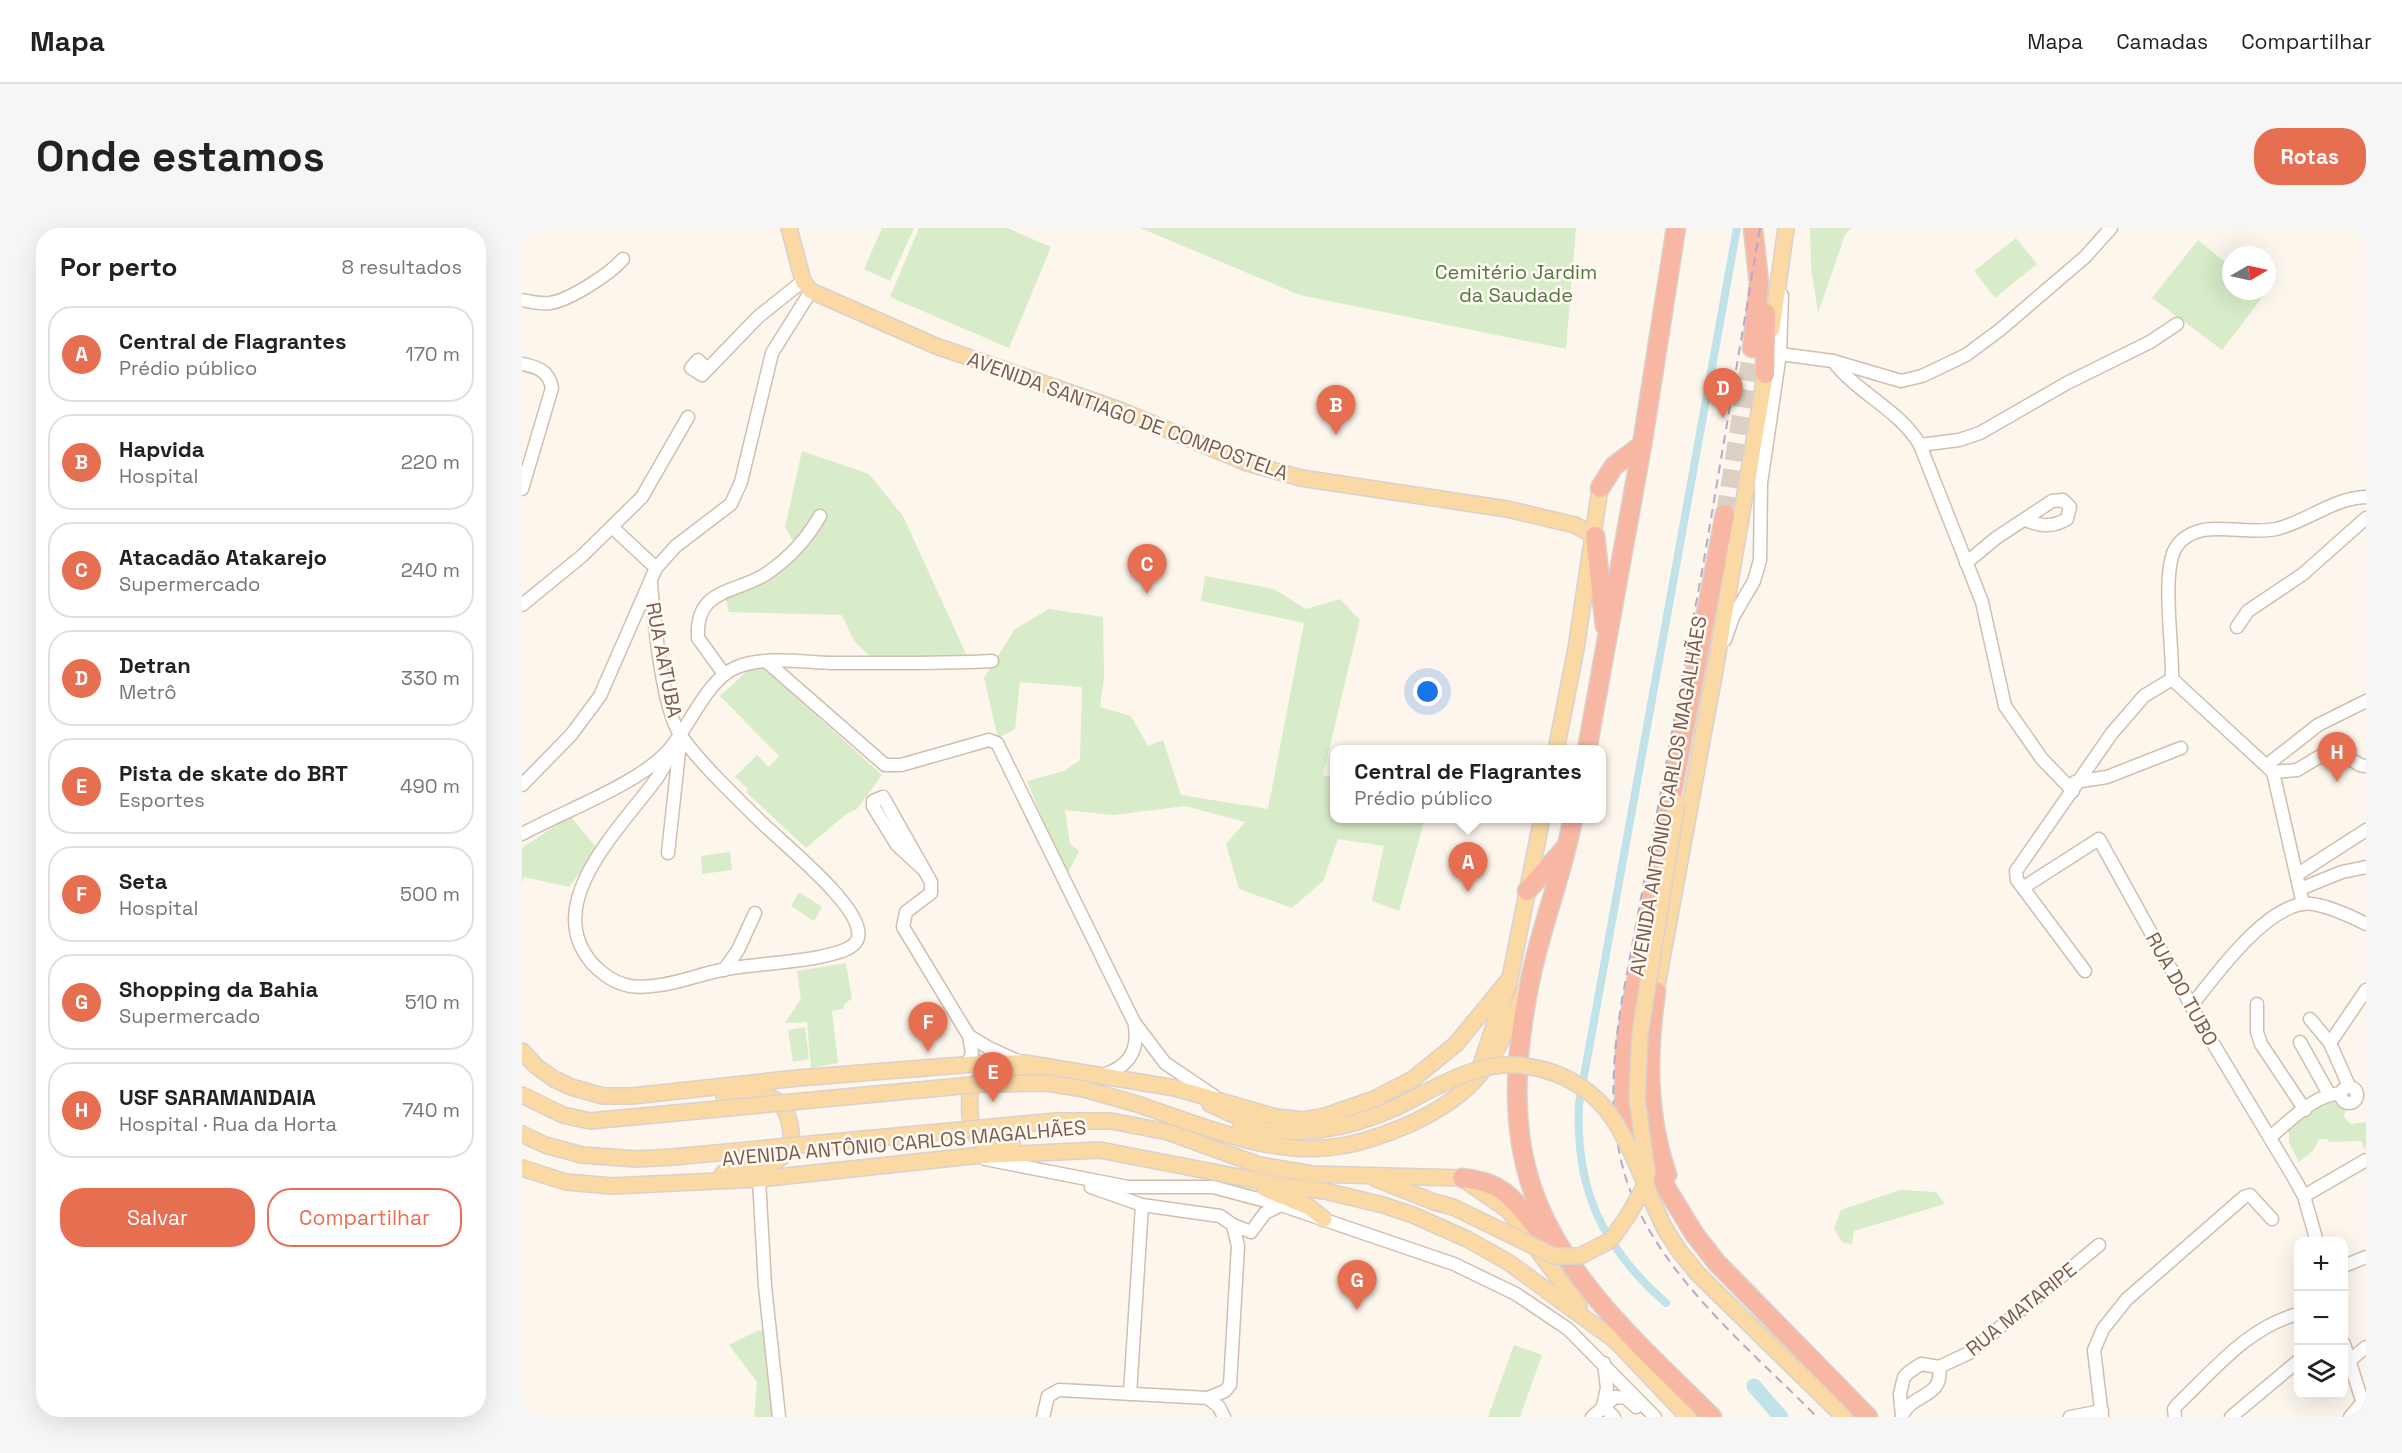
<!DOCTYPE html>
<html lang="pt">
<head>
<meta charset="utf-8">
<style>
	:root { --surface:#fff; --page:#f6f6f6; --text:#222; --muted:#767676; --line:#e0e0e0; --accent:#e76f51 }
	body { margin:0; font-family:"Space Grotesk",sans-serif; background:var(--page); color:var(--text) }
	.controls { position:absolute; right:18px; bottom:18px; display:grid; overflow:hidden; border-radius:12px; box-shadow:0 6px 24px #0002 }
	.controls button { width:54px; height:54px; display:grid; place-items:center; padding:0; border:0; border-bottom:2px solid var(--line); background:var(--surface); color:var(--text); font:30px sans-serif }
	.compass { position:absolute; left:1700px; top:18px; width:54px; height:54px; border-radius:50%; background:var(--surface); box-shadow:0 6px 24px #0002; rotate:81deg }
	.you { position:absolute; left:906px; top:464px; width:21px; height:21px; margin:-15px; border:4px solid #fff; border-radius:50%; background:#1a73e8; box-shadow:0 0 0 9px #1a73e833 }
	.badge { display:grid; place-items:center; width:39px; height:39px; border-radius:50%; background:var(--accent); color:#fff; font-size:20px; font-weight:700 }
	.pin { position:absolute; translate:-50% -50px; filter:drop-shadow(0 2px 3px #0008) }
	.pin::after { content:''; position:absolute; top:32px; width:21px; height:18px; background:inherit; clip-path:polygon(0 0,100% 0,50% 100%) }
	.popup { position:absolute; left:808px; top:517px; width:276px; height:78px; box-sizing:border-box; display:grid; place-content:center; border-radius:12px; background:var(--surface); filter:drop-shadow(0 2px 4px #0005); font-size:20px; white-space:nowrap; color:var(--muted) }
	.popup b { font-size:22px; color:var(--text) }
	.popup::after { content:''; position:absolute; left:50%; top:100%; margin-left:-12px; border:12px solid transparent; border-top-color:var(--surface) }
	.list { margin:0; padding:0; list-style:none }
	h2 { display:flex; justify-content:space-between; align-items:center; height:78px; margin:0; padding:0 24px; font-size:26px }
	h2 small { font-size:20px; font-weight:400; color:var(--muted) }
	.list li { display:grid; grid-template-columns:39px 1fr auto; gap:18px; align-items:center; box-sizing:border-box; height:96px; margin:0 12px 12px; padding:0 12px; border:2px solid var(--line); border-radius:24px }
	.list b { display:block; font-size:22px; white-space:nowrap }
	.list p { margin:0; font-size:20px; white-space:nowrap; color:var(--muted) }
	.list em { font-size:20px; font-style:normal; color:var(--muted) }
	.actions { display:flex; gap:12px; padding:18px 24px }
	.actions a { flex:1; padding:14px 0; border:2px solid var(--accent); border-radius:24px; text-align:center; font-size:21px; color:var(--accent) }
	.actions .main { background:var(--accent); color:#fff }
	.icon { flex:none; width:33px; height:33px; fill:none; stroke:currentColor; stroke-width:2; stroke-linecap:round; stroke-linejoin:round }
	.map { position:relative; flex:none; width:1844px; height:1189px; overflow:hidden; border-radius:24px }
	header { display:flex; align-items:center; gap:36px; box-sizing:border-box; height:84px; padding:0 30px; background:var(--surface); border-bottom:2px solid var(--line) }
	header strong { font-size:28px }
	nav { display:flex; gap:33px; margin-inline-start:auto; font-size:21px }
	.intro { display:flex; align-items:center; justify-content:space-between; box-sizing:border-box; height:144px; padding:0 36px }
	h1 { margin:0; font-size:42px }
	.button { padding:15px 27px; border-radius:24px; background:var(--accent); color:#fff; font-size:21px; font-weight:700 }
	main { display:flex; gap:36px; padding:0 36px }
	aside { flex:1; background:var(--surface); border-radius:24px; box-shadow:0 6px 24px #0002 }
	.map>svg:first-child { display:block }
</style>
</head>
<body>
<header>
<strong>Mapa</strong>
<nav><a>Mapa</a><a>Camadas</a><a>Compartilhar</a></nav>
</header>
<div class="intro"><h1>Onde estamos</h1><a class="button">Rotas</a></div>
<main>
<aside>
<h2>Por perto<small>8 resultados</small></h2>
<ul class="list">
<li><span class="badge">A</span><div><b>Central de Flagrantes</b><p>Prédio público</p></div><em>170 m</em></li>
<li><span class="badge">B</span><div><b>Hapvida</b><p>Hospital</p></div><em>220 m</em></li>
<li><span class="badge">C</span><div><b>Atacadão Atakarejo</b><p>Supermercado</p></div><em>240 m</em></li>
<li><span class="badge">D</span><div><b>Detran</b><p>Metrô</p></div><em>330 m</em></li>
<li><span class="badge">E</span><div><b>Pista de skate do BRT</b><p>Esportes</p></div><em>490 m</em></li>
<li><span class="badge">F</span><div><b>Seta</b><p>Hospital</p></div><em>500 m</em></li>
<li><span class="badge">G</span><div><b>Shopping da Bahia</b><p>Supermercado</p></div><em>510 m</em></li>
<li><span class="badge">H</span><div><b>USF SARAMANDAIA</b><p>Hospital · Rua da Horta</p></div><em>740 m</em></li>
</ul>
<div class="actions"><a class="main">Salvar</a><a>Compartilhar</a></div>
</aside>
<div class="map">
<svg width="1844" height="1189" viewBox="0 0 1844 1189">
	<rect width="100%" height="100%" fill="#fdf6ec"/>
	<g fill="#d8ecc9">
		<path d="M 360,0 L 392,0 L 368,53 L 342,41 Z"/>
		<path d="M 397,0 L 485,0 L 529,19 L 487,120 L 368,69 Z"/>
		<path d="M 618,0 L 1054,0 L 1044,121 L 778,67 Z"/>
		<path d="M 1288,0 L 1329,0 L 1323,7 L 1296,85 L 1289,39 Z"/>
		<path d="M 1494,10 L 1515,36 L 1473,70 L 1452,43 Z"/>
		<path d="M 1676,12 L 1709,39 L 1709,63 L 1737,63 L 1742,67 L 1700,122 L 1630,70 Z"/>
		<path d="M 280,223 L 347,246 L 381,288 L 445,428 L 351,431 L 332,413 L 320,387 L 207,384 L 203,369 L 247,351 L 271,313 L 263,299 Z"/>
		<path d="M 683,348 L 752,361 L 784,381 L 818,371 L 838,392 L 801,547 L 812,550 L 812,590 L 903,591 L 877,683 L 850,673 L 862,618 L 816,611 L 801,653 L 770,680 L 717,661 L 704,616 L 723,594 L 663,578 L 591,587 L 543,582 L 548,616 L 557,623 L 544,649 L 505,553 L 542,543 L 558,532 L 560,459 L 498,454 L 493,501 L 476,510 L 462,450 L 493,401 L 527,381 L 581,389 L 582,450 L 578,479 L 609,488 L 626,518 L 641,512 L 659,567 L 746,581 L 782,395 L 679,373 Z"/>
		<path d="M 235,434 L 360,547 L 335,581 L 323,587 L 284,620 L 224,564 L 226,561 L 213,549 L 235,527 L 247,539 L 257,528 L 198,468 Z"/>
		<path d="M 48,588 L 74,619 L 69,630 L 47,659 L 2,649 L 0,656 L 0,620 Z"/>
		<path d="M 208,624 L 210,642 L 180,646 L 179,628 Z"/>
		<path d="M 277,664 L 300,679 L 292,693 L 269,678 Z"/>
		<path d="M 324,735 L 330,771 L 323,775 L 321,781 L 310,783 L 316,835 L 289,840 L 285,794 L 263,795 L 279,771 L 275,743 Z"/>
		<path d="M 283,799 L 287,831 L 271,834 L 266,802 Z"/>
		<path d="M 1806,870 L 1824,880 L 1822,889 L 1829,896 L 1844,894 L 1844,923 L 1839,913 L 1806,914 L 1806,911 L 1797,911 L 1791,923 L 1777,934 L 1767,915 L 1767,906 L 1764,900 Z"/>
		<path d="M 1378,962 L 1414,964 L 1423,976 L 1332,1003 L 1330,1016 L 1320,1014 L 1312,1001 L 1319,982 Z"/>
		<path d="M 237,1102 L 246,1106 L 250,1189 L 232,1189 L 235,1154 L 207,1117 Z"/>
		<path d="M 992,1117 L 1020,1127 L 998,1189 L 966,1189 Z"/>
	</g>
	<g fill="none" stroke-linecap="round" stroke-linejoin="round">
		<path stroke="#bfe3e8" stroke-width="8" d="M 1144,1075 C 1080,1019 1053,961 1057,876 L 1215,0"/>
		<path stroke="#bfe3e8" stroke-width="15" d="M 1232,1158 L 1259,1189"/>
		<path stroke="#dcd0c4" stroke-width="18" stroke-dasharray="18 9" stroke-linecap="butt" d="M 1203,286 L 1230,120"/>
		<defs>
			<g id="minor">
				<path d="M 0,72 C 9,74 19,76 28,75 C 48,72 88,46 101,31"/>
				<path d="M 1258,126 L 1311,133 L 1379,153 L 1400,148 L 1444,127 L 1479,101 L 1563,29 L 1589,0"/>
				<path d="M 1311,133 C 1336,166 1378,182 1398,217 L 1460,374 L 1483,478 L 1520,531 L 1551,563"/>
				<path d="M 0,136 C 16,139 27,143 30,160 L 0,261"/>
				<path d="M 185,141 L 176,132 L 169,140 L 180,147 L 236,89 L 281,53"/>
				<path d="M 1398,217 L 1437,212 L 1458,205 L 1545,155 L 1628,114 L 1655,96"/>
				<path d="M 90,299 L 134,340"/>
				<path d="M 1444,335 L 1474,310 L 1530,273 L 1541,272 L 1548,279 L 1545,291 C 1531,299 1519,299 1504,292"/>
				<path d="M 129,356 C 132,390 140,482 159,508 C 180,537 211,566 236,591 C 259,614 332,672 336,702 C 338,712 333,717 325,721 C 296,734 237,735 204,741 C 172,747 141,762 108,758 C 90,755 71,740 62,724 C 27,666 103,595 135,550 C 144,537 151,522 158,507"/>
				<path d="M 0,377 L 60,328 L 120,269 L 166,189"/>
				<path d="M 1715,399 L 1726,383 L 1781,346 L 1844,290"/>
				<path d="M 1203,412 L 1211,389 L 1232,353 L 1238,332 L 1239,255 L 1258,126 L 1260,67"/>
				<path d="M 245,434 L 363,537 L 379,537 L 467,512 L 475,515 L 612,794 L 643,835 L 692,868"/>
				<path d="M 202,446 L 176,410 C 173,360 212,366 244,346 C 266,331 285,311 298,288"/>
				<path d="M 1650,451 C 1651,418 1640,351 1652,323 C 1657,312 1668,305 1681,302 C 1705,298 1729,306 1754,301 C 1785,294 1811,270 1844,269"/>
				<path d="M 1650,451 L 1751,544 L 1781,676"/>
				<path d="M 1745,537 L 1796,497 L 1844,473"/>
				<path d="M 1751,544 L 1775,542 L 1807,523 L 1815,523 L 1838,537 L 1844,538"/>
				<path d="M 1553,554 L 1585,549 L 1659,520"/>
				<path d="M 0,557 L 49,507 L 78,468 L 134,340 L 154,318 L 209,276 L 219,254 L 250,125 L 289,63"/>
				<path d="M 0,606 C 40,584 113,557 143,526 C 167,502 183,452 215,439 C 243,428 280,434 310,435 C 363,435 416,436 470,433"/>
				<path d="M 146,625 L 158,515"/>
				<path d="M 401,641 L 375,617 L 351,578 L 351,573 L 361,569 L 409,654 L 409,665 L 384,684 L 381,699 L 447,808 L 450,825 L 445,837"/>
				<path d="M 1776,646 L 1844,602"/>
				<path d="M 1502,659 L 1577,611 L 1680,797 L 1772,950 L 1782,968 L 1795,1014"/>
				<path d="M 1778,661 L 1820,644 L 1844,639"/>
				<path d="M 202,742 L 216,722 L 233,685"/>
				<path d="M 1563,743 L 1495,652 L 1494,643 L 1590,505 L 1622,468 L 1650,451"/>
				<path d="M 1735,776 L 1735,804 L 1739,816 L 1783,882"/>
				<path d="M 1669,778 C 1695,746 1738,685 1779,676 C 1796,673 1829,688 1844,696"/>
				<path d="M 1788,791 L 1808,815 L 1827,858"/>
				<path d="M 447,808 L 467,820 L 496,833"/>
				<path d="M 1778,814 L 1807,866"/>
				<path d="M 1808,815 L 1844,762"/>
				<path d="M 581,847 C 605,839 617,825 613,798"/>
				<circle cx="1827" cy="867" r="8"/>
				<path d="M 1748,909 C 1771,891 1789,868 1819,865"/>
				<path d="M 463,931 L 606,959 L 691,959 L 759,977 L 932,1036 L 994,1066 L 1046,1101 L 1133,1189"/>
				<path d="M 237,951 L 243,1058 L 257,1189"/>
				<path d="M 1782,968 L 1844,932"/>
				<path d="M 711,997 L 729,1004 L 743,985 L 759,977"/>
				<path d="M 1822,1038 L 1844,1029"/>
				<path d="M 1822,1116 L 1844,1185"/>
				<path d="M 1827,1133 L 1844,1119"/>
				<path d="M 608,1166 L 620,977"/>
				<path d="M 686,1170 L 697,1179 L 702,1189"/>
				<path d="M 1081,1178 L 1085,1160 L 1082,1135"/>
				<path d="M 1081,1178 L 1092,1189"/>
				<path d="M 1380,1188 C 1390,1164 1422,1171 1417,1139"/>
				<path d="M 521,1189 L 526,1168 L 537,1162 L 686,1170 L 703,1163 L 708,1157 L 716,1018 L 711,997 L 698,988 L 620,977 L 569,959"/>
				<path d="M 1070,1189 L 1093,1169 L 1104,1170 L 1114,1179"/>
				<path d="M 1380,1189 L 1378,1166 L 1382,1149 L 1387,1144 L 1399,1136 L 1417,1139 L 1447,1125 L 1577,1017"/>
				<path d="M 1548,1189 L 1580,1183"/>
				<path d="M 1580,1189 L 1572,1122 L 1581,1101 L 1605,1071 L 1722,969 L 1728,967 L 1750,991"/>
				<path d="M 1653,1189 L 1652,1181 L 1656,1176 C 1692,1142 1726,1099 1776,1086"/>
				<path d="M 1709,1189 L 1776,1133"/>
				<path d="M 1828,1189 L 1844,1170"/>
			</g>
			<g id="major">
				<path d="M 267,0 L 281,53 L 289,63 L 414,118 L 598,182 L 725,235 L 779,250 L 985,281 L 1053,297 L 1073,308"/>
				<path d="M 1250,101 L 1264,0"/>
				<path d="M 1034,522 L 1054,421 L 1078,260"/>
				<path d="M 1134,763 L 1193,442 L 1245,137"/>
				<path d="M 0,823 L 14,838 L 32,851 L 49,859 L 81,868 L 110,868 L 276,850 L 465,835 L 503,835 L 653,860 L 754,889 L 781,892 L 803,888 L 852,871 L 891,851 L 934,816 L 988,750"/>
				<path d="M 959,837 L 988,750 L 1020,590"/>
				<path d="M 0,867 L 41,887"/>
				<path d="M 615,876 C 678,897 751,930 819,918 C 843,914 865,906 888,896 C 914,884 940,869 958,846 C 978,822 989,790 1003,762"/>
				<path d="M 688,876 L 734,897"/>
				<path d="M 718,901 C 781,906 818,905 877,878"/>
				<path d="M 646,904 L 737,937 L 791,946 L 940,950 L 986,982 L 1057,1078"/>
				<path d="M 0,906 L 23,917 L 60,927"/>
				<path d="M 490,916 C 481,917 469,919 461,914 C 445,906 447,873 449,859 L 458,852 L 525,842"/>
				<path d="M 0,940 L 44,954 L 90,958 L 237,951 L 450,928 L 578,922 L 769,959 L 803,963 L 861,977 L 891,987 L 945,1011 L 986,1034 L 1094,1113 L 1166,1189"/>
				<path d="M 201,945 C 219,941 245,940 260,929 C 268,923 270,913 269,904 C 264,859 237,868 202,869"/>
				<path d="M 854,951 L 912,974"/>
				<path d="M 743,961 L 787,979 L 802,991"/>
				<path d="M 1143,1001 L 1158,1024 L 1176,1046 L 1322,1189"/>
			</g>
			<g id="highway">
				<path d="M 1230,120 L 1237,55 L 1231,0"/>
				<path d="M 1243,146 L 1244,85"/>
				<path d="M 1078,260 L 1092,238 L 1120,217"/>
				<path d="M 1203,286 L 1108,786 L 1103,818 L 1102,869 L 1106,892 L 1116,914 L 1173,1007 L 1195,1035 L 1346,1189"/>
				<path d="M 1073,308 L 1083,398"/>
				<path d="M 1065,522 L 1120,217 L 1154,0"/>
				<path d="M 1051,590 C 1041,645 1019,698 1008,753 C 994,822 987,895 1011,963 C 1043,1054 1124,1123 1190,1189"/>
				<path d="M 1005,663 L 1043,620"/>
				<path d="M 1134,763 C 1125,826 1124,886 1145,947"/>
				<path d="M 940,950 C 993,955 995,983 1029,1015"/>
			</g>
		</defs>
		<use href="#minor" stroke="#d1beb0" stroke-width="15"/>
		<use href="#major" stroke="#dad1cd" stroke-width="18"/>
		<use href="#highway" stroke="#dad1cd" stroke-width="21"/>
		<use href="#minor" stroke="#fff" stroke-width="12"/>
		<use href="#major" stroke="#fbd9a5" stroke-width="15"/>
		<use href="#highway" stroke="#f7b7a3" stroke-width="18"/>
		<path stroke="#b9a8c9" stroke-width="2" stroke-dasharray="9 6" stroke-linecap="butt" d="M 1238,0 L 1181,338 L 1100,772 C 1091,828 1086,884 1101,940 C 1126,1038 1226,1119 1295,1189"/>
		<defs>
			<g id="major-bridge">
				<path d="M 877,878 C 901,866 926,851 952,843 C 1005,825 1067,849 1095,897 C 1115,930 1126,967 1143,1001"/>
				<path d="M 41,887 L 68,893 L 461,856 L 525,855 L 562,861 L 615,876"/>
				<path d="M 60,927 L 115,931 L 151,929 L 534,893 L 589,893 L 646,904"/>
				<path d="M 912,974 L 931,979 L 1032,1028 L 1058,1028 L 1089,1012 L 1107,986 L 1122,959 L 1125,944 L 1115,870 L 1118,806 L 1155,575"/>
			</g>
		</defs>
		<use href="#major-bridge" stroke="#dad1cd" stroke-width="18" stroke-linecap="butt"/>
		<use href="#major-bridge" stroke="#fbd9a5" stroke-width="15"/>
	</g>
	<g text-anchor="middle" stroke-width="5" stroke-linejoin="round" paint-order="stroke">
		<g font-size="20" fill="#537a41" stroke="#fffaf3">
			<text x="994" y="51">Cemitério Jardim<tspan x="994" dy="23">da Saudade</tspan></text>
		</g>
		<g font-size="20" fill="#7a5c4d" stroke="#fffaf3">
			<text transform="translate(606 188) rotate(20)" y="7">AVENIDA SANTIAGO DE COMPOSTELA</text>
			<text transform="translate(142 432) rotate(79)" y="7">RUA AATUBA</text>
			<text transform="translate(1146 568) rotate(-80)" y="7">AVENIDA ANTÔNIO CARLOS MAGALHÃES</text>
			<text transform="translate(1660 761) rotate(61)" y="7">RUA DO TUBO</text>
			<text transform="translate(382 915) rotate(-5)" y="7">AVENIDA ANTÔNIO CARLOS MAGALHÃES</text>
			<text transform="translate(1499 1081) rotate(-39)" y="7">RUA MATARIPE</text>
		</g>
	</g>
</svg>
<div class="controls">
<button>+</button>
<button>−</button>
<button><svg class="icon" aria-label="layers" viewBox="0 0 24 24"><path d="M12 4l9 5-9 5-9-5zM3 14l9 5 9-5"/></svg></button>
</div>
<svg class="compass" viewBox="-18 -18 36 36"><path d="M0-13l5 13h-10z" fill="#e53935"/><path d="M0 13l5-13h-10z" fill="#767676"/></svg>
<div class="you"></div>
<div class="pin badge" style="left:946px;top:664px">A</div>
<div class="popup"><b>Central de Flagrantes</b>Prédio público</div>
<div class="pin badge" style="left:814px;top:207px">B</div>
<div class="pin badge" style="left:625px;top:366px">C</div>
<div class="pin badge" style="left:1201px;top:190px">D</div>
<div class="pin badge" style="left:471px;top:874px">E</div>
<div class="pin badge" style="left:406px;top:824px">F</div>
<div class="pin badge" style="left:835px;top:1082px">G</div>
<div class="pin badge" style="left:1815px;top:554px">H</div>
</div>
</main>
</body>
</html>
